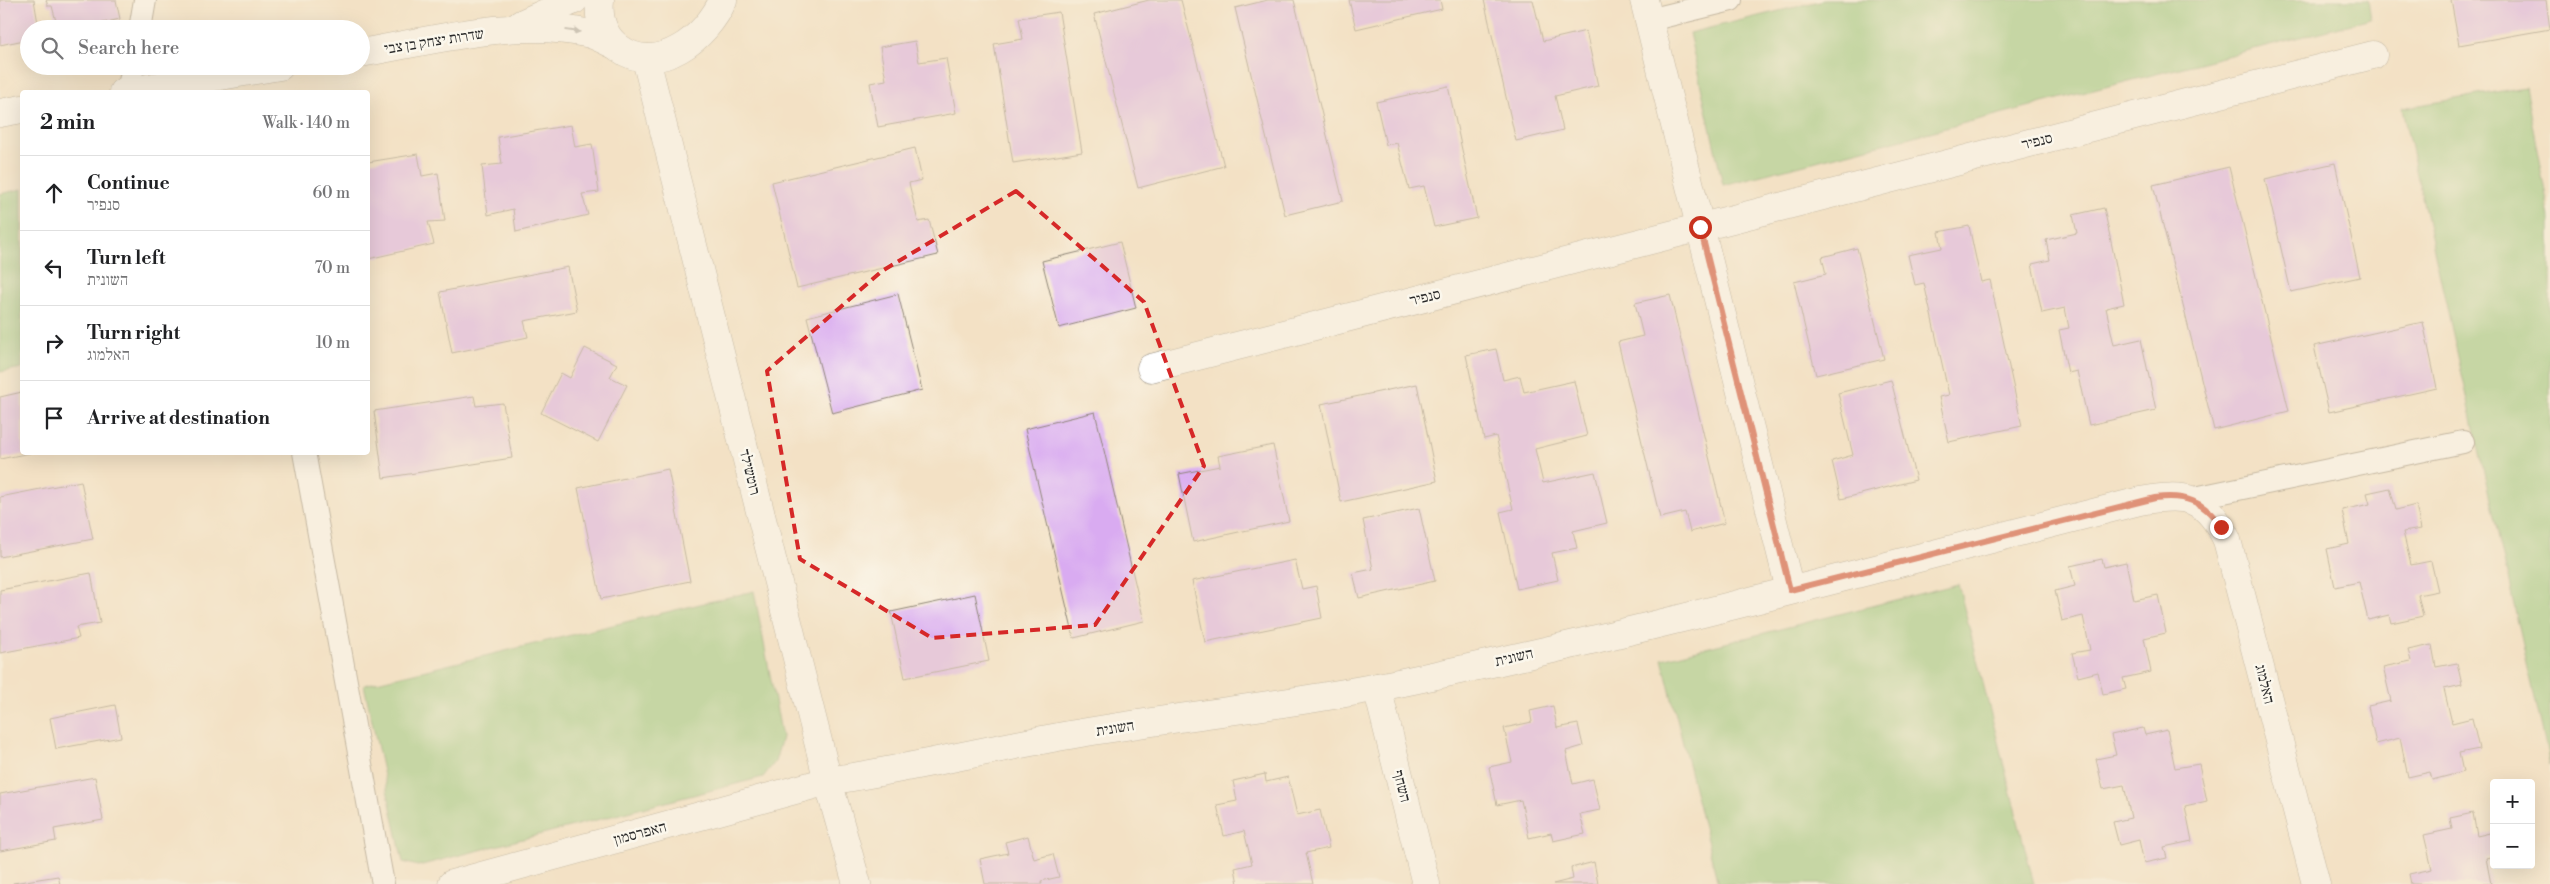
<!DOCTYPE html>
<html lang="en">
<head>
<meta charset="utf-8">
<style>
	:root { --surface:#fff; --page:#f6f6f6; --text:#202124; --muted:#757577; --line:#e0e0e0 }
	body { margin:0; font-family:"Libre Bodoni","Frank Ruhl Libre",serif; background:var(--page); color:var(--text) }
	.controls { position:absolute; right:15px; bottom:15px; display:grid; overflow:hidden; border-radius:5px; box-shadow:0 5px 20px #0002 }
	.controls button { width:45px; height:45px; display:grid; place-items:center; padding:0; border:0; border-bottom:1px solid var(--line); background:var(--surface); color:var(--text); font:25px sans-serif }
	.stop { position:absolute; width:15px; height:15px; margin:-11px; border:4px solid #c8321e; border-radius:50%; background:#fff }
	.stop.end { background:#c8321e; border-color:#fff; box-shadow:0 1px 5px #0008 }
	.list { margin:0; padding:0; list-style:none }
	h2 { display:flex; justify-content:space-between; align-items:center; height:65px; margin:0; padding:0 20px; font-size:21px }
	h2 small { font-size:16px; font-weight:400; color:var(--muted) }
	.list li { display:grid; grid-template-columns:32px 1fr auto; gap:15px; align-items:center; box-sizing:border-box; height:75px; padding:0 20px; border-top:1px solid var(--line) }
	.list b { display:block; font-size:19px; white-space:nowrap }
	.list p { margin:0; font-size:16px; white-space:nowrap; color:var(--muted) }
	.list em { font-size:16px; font-style:normal; color:var(--muted) }
	.icon { flex:none; width:28px; height:28px; fill:none; stroke:currentColor; stroke-width:2; stroke-linecap:round; stroke-linejoin:round }
	.map { position:relative; flex:none; width:2550px; height:884px; overflow:hidden }
	.search { position:absolute; background:var(--surface); box-shadow:0 5px 20px #0002; left:20px; top:20px; width:350px; height:55px; display:flex; align-items:center; gap:12px; box-sizing:border-box; padding:0 18px; border-radius:28px; color:var(--muted); font-size:19px }
	.panel { position:absolute; background:var(--surface); box-shadow:0 5px 20px #0002; left:20px; top:90px; width:350px; height:365px; border-radius:5px }
	.map>svg:first-child { display:block }
</style>
</head>
<body>
<div class="map">
<svg width="2550" height="884" viewBox="0 0 2550 884">
	<rect width="100%" height="100%" fill="#fbf7ec"/>
	<filter id="ink" filterUnits="userSpaceOnUse"><feTurbulence type="fractalNoise" baseFrequency=".02" numOctaves="2"/><feDisplacementMap in="SourceGraphic" scale="10" xChannelSelector="R" yChannelSelector="G"/><feConvolveMatrix kernelMatrix="1 2 1 2 8 2 1 2 1" color-interpolation-filters="sRGB"/></filter>
	<filter id="wash" filterUnits="userSpaceOnUse"><feTurbulence type="fractalNoise" baseFrequency=".0096" numOctaves="4" result="noise"/><feDisplacementMap in="SourceGraphic" scale="20" xChannelSelector="R" yChannelSelector="G"/><feGaussianBlur stdDeviation="1.12" result="paint"/><feColorMatrix in="noise" values="0 0 0 0 0 0 0 0 0 0 0 0 0 0 0 0 0 1.4 0 .05"/><feComposite in="paint" operator="in"/></filter>
	<g filter="url(#wash)">
		<rect width="100%" height="100%" fill="#f3e1c5"/>
		<g fill="#90c87b" stroke="#5e7a53">
			<path d="M 1824,0 L 2368,0 L 2371,19 L 1723,185 L 1689,33 Z"/>
			<path d="M 2525,87 L 2550,218 L 2550,765 L 2402,108 Z"/>
			<path d="M 22,189 L 22,368 L 0,372 L 0,194 Z"/>
			<path d="M 1958,584 L 2034,884 L 1718,884 L 1662,659 Z"/>
			<path d="M 754,591 L 782,737 L 775,762 L 763,777 L 418,866 L 403,862 L 364,685 Z"/>
		</g>
		<g id="blocks">
			<g fill="#d9abf1">
				<path d="M 0,0 L 34,0 L 39,29 L 29,29 L 29,39 L 0,45 Z"/>
				<path d="M 46,0 L 116,0 L 120,19 L 77,29 L 58,29 L 52,6 L 48,6 Z"/>
				<path d="M 1149,0 L 1181,0 L 1224,166 L 1138,188 L 1094,14 Z"/>
				<path d="M 1268,0 L 1294,0 L 1343,201 L 1285,215 L 1235,8 Z"/>
				<path d="M 1349,0 L 1440,0 L 1442,9 L 1356,29 Z"/>
				<path d="M 1484,0 L 1533,0 L 1543,41 L 1586,31 L 1598,86 L 1555,96 L 1563,130 L 1516,141 Z"/>
				<path d="M 2451,0 L 2546,0 L 2550,29 L 2459,45 Z"/>
				<path d="M 1059,12 L 1082,152 L 1013,163 L 994,44 L 1023,39 L 1019,18 Z"/>
				<path d="M 915,41 L 919,62 L 946,58 L 956,113 L 878,127 L 870,83 L 886,80 L 880,47 Z"/>
				<path d="M 1448,86 L 1477,218 L 1434,227 L 1424,186 L 1409,189 L 1397,143 L 1386,145 L 1376,102 Z"/>
				<path d="M 571,125 L 575,147 L 592,144 L 599,192 L 582,194 L 588,215 L 516,232 L 513,209 L 488,215 L 482,166 L 502,164 L 498,137 Z"/>
				<path d="M 915,148 L 922,180 L 909,183 L 918,222 L 929,220 L 938,255 L 797,288 L 772,182 Z"/>
				<path d="M 418,154 L 422,176 L 438,173 L 445,221 L 428,222 L 434,244 L 368,259 L 368,162 Z"/>
				<path d="M 2335,163 L 2360,277 L 2291,292 L 2265,179 Z"/>
				<path d="M 2229,167 L 2289,411 L 2214,430 L 2153,185 Z"/>
				<path d="M 2104,208 L 2124,304 L 2106,308 L 2114,345 L 2141,339 L 2156,410 L 2089,425 L 2077,371 L 2068,373 L 2059,330 L 2069,328 L 2065,308 L 2042,313 L 2032,264 L 2050,260 L 2046,240 L 2077,233 L 2073,215 Z"/>
				<path d="M 1969,226 L 1981,282 L 1990,280 L 2022,426 L 1949,442 L 1939,397 L 1949,395 L 1924,283 L 1915,285 L 1908,255 L 1942,248 L 1939,232 Z"/>
				<path d="M 1120,242 L 1136,308 L 1059,328 L 1042,261 Z"/>
				<path d="M 1857,248 L 1884,359 L 1816,375 L 1794,282 L 1826,274 L 1822,257 Z"/>
				<path d="M 568,267 L 577,311 L 524,321 L 528,337 L 452,353 L 440,292 Z"/>
				<path d="M 898,294 L 922,390 L 832,413 L 807,317 Z"/>
				<path d="M 1670,295 L 1725,523 L 1690,532 L 1685,512 L 1660,518 L 1618,342 L 1643,336 L 1635,303 Z"/>
				<path d="M 2423,322 L 2437,388 L 2329,412 L 2314,346 Z"/>
				<path d="M 585,348 L 617,364 L 610,377 L 627,385 L 598,442 L 541,413 L 561,373 L 570,378 Z"/>
				<path d="M 1496,349 L 1503,380 L 1520,376 L 1524,392 L 1574,381 L 1587,436 L 1535,449 L 1543,483 L 1595,472 L 1607,523 L 1573,531 L 1577,548 L 1552,553 L 1558,580 L 1517,589 L 1500,512 L 1513,509 L 1496,436 L 1484,439 L 1466,355 Z"/>
				<path d="M 1891,380 L 1916,480 L 1841,499 L 1832,461 L 1853,455 L 1838,393 Z"/>
				<path d="M 1417,384 L 1437,481 L 1341,502 L 1321,404 Z"/>
				<path d="M 22,392 L 22,452 L 30,453 L 0,459 L 0,397 Z"/>
				<path d="M 474,396 L 476,406 L 503,403 L 512,458 L 383,478 L 374,411 Z"/>
				<path d="M 1095,412 L 1144,621 L 1074,638 L 1025,429 Z"/>
				<path d="M 1273,445 L 1289,521 L 1193,542 L 1179,474 L 1220,466 L 1218,456 Z"/>
				<path d="M 668,469 L 690,581 L 601,599 L 578,488 Z"/>
				<path d="M 81,481 L 93,539 L 0,557 L 0,497 Z"/>
				<path d="M 2390,488 L 2396,510 L 2416,505 L 2421,529 L 2403,532 L 2411,565 L 2431,561 L 2438,591 L 2418,595 L 2423,616 L 2391,623 L 2389,615 L 2368,620 L 2359,582 L 2335,587 L 2327,549 L 2349,544 L 2342,510 L 2370,504 L 2367,493 Z"/>
				<path d="M 1419,508 L 1435,581 L 1359,598 L 1353,573 L 1373,569 L 1363,520 Z"/>
				<path d="M 2102,559 L 2104,567 L 2126,562 L 2134,600 L 2158,595 L 2166,633 L 2144,638 L 2151,672 L 2123,678 L 2126,689 L 2103,694 L 2098,672 L 2078,677 L 2072,653 L 2090,650 L 2083,616 L 2062,621 L 2055,591 L 2075,586 L 2070,566 Z"/>
				<path d="M 1295,560 L 1302,589 L 1316,586 L 1322,618 L 1205,642 L 1192,581 Z"/>
				<path d="M 91,573 L 100,623 L 76,627 L 79,638 L 0,653 L 0,590 Z"/>
				<path d="M 975,594 L 989,661 L 905,678 L 891,612 Z"/>
				<path d="M 2432,645 L 2436,667 L 2457,663 L 2462,685 L 2444,689 L 2452,723 L 2472,718 L 2479,749 L 2459,753 L 2463,772 L 2432,780 L 2430,772 L 2408,777 L 2400,738 L 2376,744 L 2368,706 L 2391,701 L 2383,667 L 2411,661 L 2408,650 Z"/>
				<path d="M 115,705 L 121,737 L 56,749 L 50,718 Z"/>
				<path d="M 1553,706 L 1557,728 L 1578,724 L 1583,746 L 1566,751 L 1573,784 L 1593,779 L 1600,810 L 1580,814 L 1585,834 L 1553,841 L 1551,833 L 1529,838 L 1521,800 L 1497,805 L 1489,767 L 1512,762 L 1504,728 L 1532,722 L 1530,711 Z"/>
				<path d="M 2143,728 L 2145,735 L 2167,730 L 2175,768 L 2199,764 L 2207,801 L 2185,806 L 2192,841 L 2164,847 L 2167,858 L 2144,863 L 2139,840 L 2119,845 L 2113,822 L 2131,818 L 2124,785 L 2103,789 L 2096,759 L 2116,755 L 2111,735 Z"/>
				<path d="M 1265,774 L 1266,782 L 1288,777 L 1297,815 L 1320,810 L 1329,848 L 1306,853 L 1313,884 L 1238,884 L 1235,868 L 1252,864 L 1244,831 L 1224,836 L 1217,805 L 1237,801 L 1233,781 Z"/>
				<path d="M 95,777 L 103,820 L 54,829 L 56,841 L 0,851 L 0,794 Z"/>
				<path d="M 2473,813 L 2477,836 L 2494,832 L 2494,856 L 2486,858 L 2491,884 L 2411,884 L 2409,874 L 2432,869 L 2424,835 L 2452,829 L 2450,818 Z"/>
				<path d="M 1028,836 L 1034,859 L 1053,854 L 1059,877 L 1041,881 L 1042,884 L 985,884 L 980,859 L 1008,853 L 1005,842 Z"/>
				<path d="M 1594,862 L 1598,884 L 1553,884 L 1573,879 L 1571,868 Z"/>
				<path d="M 58,876 L 60,884 L 13,884 L 13,883 Z"/>
			</g>
		</g>
	</g>
	<g filter="url(#ink)">
		<use href="#blocks" fill-opacity="0" stroke="#8f8678" stroke-width="1"/>
		<g fill="none" stroke-linecap="round" stroke-linejoin="round">
			<defs>
				<g id="lane">
					<path d="M 1649,20 L 1731,0"/>
					<path d="M 140,29 L 145,0"/>
					<path d="M 128,92 L 133,66"/>
					<path d="M 304,452 L 383,884"/>
					<path d="M 2190,499 L 2463,442"/>
				</g>
				<g id="street">
					<path d="M 1644,0 L 1790,590"/>
					<path d="M 646,59 L 828,781 L 857,884"/>
					<path d="M 1151,368 L 2373,55"/>
					<path d="M 1377,687 L 1426,884"/>
					<path d="M 452,884 L 828,781 C 915,768 1000,746 1087,732 C 1196,714 1305,703 1413,680 C 1657,629 1898,562 2140,501 C 2185,493 2206,495 2227,540 L 2316,884"/>
				</g>
				<g id="secondary">
					<path d="M 600,0 C 598,19 603,36 619,48 C 658,77 707,37 723,0"/>
					<path d="M 521,24 L 574,0"/>
					<path d="M 361,53 C 435,40 512,18 586,33 C 596,35 606,41 615,45"/>
					<path d="M 123,92 L 280,66"/>
					<path d="M 0,113 L 22,109"/>
				</g>
			</defs>
			<use href="#lane" stroke="#8f8678" stroke-width="24"/>
			<use href="#street" stroke="#8f8678" stroke-width="29"/>
			<use href="#secondary" stroke="#8f8678" stroke-width="29"/>
			<use href="#lane" stroke="#fff" stroke-width="22"/>
			<use href="#street" stroke="#fff" stroke-width="28"/>
			<use href="#secondary" stroke="#fff" stroke-width="28"/>
		</g>
		<defs><path id="oneway-solid" d="M-6-.8H1V-3.2L6.5 0L1 3.2V.8H-6Z" transform="scale(1.25)"/></defs>
		<use fill="#a0a0a0" href="#oneway-solid" transform="translate(573 31) rotate(7)"/>
	</g>
	<g fill="none" stroke-linecap="round" stroke-linejoin="round" filter="url(#ink)">
		<path stroke="#c8321e" stroke-width="6" d="M 1700,227 L 1790,590 L 2155,498 C 2184,494 2205,501 2221,527"/>
	</g>
	<path d="M0 0H2550V884H0ZM 1016,191 L 1144,302 L 1204,466 L 1095,625 L 932,638 L 800,559 L 767,371 L 882,271 Z" fill="#f3e1c5" fill-opacity=".55" fill-rule="evenodd"/>
	<path fill="none" stroke="#d62828" stroke-width="4" stroke-dasharray="10 6" stroke-linejoin="round" d="M 1016,191 L 1144,302 L 1204,466 L 1095,625 L 932,638 L 800,559 L 767,371 L 882,271 Z"/>
	<g text-anchor="middle" stroke-width="5" stroke-linejoin="round" paint-order="stroke">
		<g font-size="15" fill="#2b2b2b" stroke="#fbf7ec">
			<text transform="translate(434 41) rotate(-9)" y="5">שדרות יצחק בן צבי</text>
			<text transform="translate(2037 141) rotate(-14)" y="5">סנפיר</text>
			<text transform="translate(1425 297) rotate(-14)" y="5">סנפיר</text>
			<text transform="translate(750 472) rotate(76)" y="5">רוטשילד</text>
			<text transform="translate(1514 657) rotate(-13)" y="5">השונית</text>
			<text transform="translate(2265 684) rotate(76)" y="5">האלמוג</text>
			<text transform="translate(1115 728) rotate(-9)" y="5">השונית</text>
			<text transform="translate(1402 786) rotate(76)" y="5">השחף</text>
			<text transform="translate(640 833) rotate(-15)" y="5">האפרסמון</text>
		</g>
	</g>
</svg>
<div class="controls">
<button>+</button>
<button>−</button>
</div>
<div class="stop" style="left:1700px;top:227px"></div>
<div class="stop end" style="left:2221px;top:527px"></div>
<div class="search"><svg class="icon" aria-label="search" viewBox="0 0 24 24"><circle cx="10" cy="10" r="6"/><path d="M15 15l6 6"/></svg>Search here</div>
<section class="panel">
<h2>2 min<small>Walk · 140 m</small></h2>
<ul class="list">
<li><svg class="icon" aria-label="ahead" viewBox="0 0 24 24"><path d="M12 20V5M6 11l6-6 6 6"/></svg><div><b>Continue</b><p>סנפיר</p></div><em>60 m</em></li>
<li><svg class="icon" aria-label="left" viewBox="0 0 24 24"><path d="M17 20v-9H6M10 6l-5 5 5 5"/></svg><div><b>Turn left</b><p>השונית</p></div><em>70 m</em></li>
<li><svg class="icon" aria-label="right" viewBox="0 0 24 24"><path d="M7 20v-9h11M14 6l5 5-5 5"/></svg><div><b>Turn right</b><p>האלמוג</p></div><em>10 m</em></li>
<li><svg class="icon" aria-label="arrive" viewBox="0 0 24 24"><path d="M6 21V4h12l-3 4 3 4H6"/></svg><div><b>Arrive at destination</b></div></li>
</ul>
</section>
</div>
</body>
</html>
